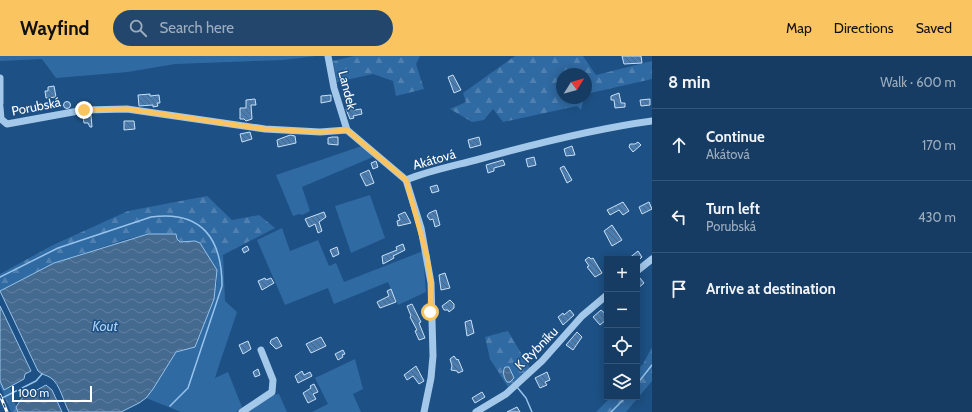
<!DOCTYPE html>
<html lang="en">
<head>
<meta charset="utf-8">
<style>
	:root { --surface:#163c63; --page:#23476c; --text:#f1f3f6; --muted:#9eadbe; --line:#355678; --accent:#fac561 }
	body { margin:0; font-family:Cabin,sans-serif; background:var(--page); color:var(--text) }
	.controls { position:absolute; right:12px; bottom:12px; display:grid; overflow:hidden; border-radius:0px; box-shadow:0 2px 10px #0003 }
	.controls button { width:36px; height:36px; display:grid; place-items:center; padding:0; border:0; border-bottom:1px solid var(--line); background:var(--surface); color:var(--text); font:20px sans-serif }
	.compass { position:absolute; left:556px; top:12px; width:36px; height:36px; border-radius:50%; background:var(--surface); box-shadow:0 2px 10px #0003; rotate:53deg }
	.scale { position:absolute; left:12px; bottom:10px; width:80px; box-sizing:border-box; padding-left:4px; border:2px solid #fff; border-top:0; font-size:11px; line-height:14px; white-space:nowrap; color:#fff; -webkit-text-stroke:3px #1d5084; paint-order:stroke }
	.stop { position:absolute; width:12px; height:12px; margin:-9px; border:3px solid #fac561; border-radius:50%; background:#fff }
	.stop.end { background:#fac561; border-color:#fff; box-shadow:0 1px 4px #0008 }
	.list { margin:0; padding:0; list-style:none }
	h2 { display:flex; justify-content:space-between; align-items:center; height:52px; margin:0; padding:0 16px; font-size:17px }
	h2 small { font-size:13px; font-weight:400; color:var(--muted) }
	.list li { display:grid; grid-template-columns:26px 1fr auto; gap:12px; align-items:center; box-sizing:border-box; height:72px; padding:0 16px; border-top:1px solid var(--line) }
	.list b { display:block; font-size:15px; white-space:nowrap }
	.list p { margin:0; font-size:13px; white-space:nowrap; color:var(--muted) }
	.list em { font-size:13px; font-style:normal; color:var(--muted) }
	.icon { flex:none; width:22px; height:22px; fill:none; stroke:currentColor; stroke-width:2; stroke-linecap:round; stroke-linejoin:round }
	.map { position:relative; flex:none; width:652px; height:356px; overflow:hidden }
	header { display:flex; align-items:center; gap:24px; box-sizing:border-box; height:56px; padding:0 20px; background:var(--accent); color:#111 }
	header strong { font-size:19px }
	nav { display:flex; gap:22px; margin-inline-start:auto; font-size:14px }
	.search { width:280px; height:36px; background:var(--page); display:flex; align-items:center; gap:10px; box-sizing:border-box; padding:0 14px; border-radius:22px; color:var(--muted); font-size:15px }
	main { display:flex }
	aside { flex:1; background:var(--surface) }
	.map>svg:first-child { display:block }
</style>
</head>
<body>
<header>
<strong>Wayfind</strong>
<div class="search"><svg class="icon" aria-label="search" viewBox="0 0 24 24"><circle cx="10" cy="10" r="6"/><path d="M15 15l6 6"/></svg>Search here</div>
<nav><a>Map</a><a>Directions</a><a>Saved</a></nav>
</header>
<main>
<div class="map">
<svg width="652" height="356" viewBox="0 0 652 356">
	<defs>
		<pattern id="forest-firs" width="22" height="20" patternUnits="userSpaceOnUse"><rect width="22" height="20" fill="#306aa2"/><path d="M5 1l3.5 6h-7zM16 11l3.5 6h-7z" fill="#4f80b0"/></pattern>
		<pattern id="water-waves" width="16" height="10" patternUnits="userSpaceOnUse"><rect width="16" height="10" fill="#456a90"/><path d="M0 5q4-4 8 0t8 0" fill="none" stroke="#6180a1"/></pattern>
		<pattern id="building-back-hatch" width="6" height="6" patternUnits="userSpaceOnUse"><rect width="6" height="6" fill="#4a7caf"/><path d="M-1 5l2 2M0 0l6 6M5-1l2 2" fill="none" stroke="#4b6682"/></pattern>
	</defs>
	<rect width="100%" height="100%" fill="#1d5084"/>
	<g fill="#306aa2">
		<path d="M 0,0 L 316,0 L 283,4 L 175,8 L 128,16 L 56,22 L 42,3 L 0,5 Z"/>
		<path d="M 362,90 L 373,101 L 302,131 L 310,155 L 302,159 L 299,158 L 293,160 L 276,119 Z"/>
		<path d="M 370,139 L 385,182 L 351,197 L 335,150 Z"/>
		<path d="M 282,172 L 290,195 L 318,184 L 329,210 L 336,207 L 344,226 L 423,195 L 426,236 L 398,249 L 388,226 L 334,248 L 328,232 L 285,249 L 257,184 Z"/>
		<path d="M 223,199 L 225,245 L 237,256 C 230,278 222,299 215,322 L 228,316 L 242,351 L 236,356 L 181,356 L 146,342 L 176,296 L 185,294 L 217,227 L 217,214 L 213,208 Z"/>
		<path d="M 355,303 L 363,333 L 353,338 L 361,356 L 312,356 L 328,348 L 315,322 Z"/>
		<path d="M 279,338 L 287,356 L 244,356 L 271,339 Z"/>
	</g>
	<g fill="url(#forest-firs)">
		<path d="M 354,0 L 420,0 L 416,8 L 424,33 L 396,40 L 393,25 L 373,18 L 337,26 L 333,5 Z"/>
		<path d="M 515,0 L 583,0 L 596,19 L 652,5 L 652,23 L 586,38 L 586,18 L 562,18 L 562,42 L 584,42 L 581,54 L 577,50 L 503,66 L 493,53 L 484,64 L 472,66 L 450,53 L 466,46 L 463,37 Z"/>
		<path d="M 207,140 L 232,164 L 259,159 L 275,172 L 223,199 L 213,208 L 200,187 L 195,185 L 180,186 L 177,183 L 176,178 L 148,178 L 127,183 L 54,207 L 0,235 L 0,218 L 53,189 L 128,155 Z"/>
		<path d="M 508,275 L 530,312 L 508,331 L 490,303 L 485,281 Z"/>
		<path d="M 652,291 L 652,325 L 626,356 L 596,356 L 611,341 L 637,341 L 637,314 L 643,308 Z"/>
		<path d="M 0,325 L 4,334 L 10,331 L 18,356 L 11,356 L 0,330 Z"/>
	</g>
	<g fill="url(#water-waves)" stroke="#96c3ec">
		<path d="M 148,178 L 176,178 L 177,183 L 180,186 L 195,185 L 200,187 L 217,214 L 214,243 L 195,291 L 176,296 L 153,333 L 146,342 L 139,347 L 121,356 L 69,356 C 64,347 60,328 51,322 C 47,319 42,319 38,315 L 0,235 L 54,207 Z"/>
		<path d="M 0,250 L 31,315 L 25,318 L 24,323 L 4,334 L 0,325 Z"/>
		<path d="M 505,311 L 509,311 L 514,322 L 510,326 L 507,326 C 504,322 502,316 505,311 Z"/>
		<path d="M 46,329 L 52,334 L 62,356 L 18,356 L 16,351 L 22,342 Z"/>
	</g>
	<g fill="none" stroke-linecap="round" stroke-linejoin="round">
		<g stroke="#96c3ec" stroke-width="1.5">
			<path d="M 0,221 L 58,192 L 151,161 C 201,154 222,182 222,230 L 188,332 L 170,350"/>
			<path d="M 637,328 L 652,309"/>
			<path d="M 517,331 L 526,342 L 532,356"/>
			<path d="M 0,343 L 36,325 L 42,318"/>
			<path d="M 611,356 L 626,341"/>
		</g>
	</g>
	<g fill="url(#building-back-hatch)" stroke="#c8e0f8">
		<path d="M 622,0 L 641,0 L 642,7 L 624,8 Z"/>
		<path d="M 453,19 L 461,34 L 454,37 L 448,21 Z"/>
		<path d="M 54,30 L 56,41 L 46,42 L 45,35 L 48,35 L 48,31 Z"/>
		<path d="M 619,37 L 621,47 L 625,47 L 625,51 L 615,52 L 614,44 L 611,44 L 611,40 Z"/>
		<path d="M 150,38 L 150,40 L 159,39 L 160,47 L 157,47 L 158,50 L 153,51 L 153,49 L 139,50 L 138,39 Z"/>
		<path d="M 331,39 L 331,45 L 321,47 L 321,40 Z"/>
		<path d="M 255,43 L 256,49 L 251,49 L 252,63 L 246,65 L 244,63 L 240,63 L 240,52 L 246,52 L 246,44 Z"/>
		<path d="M 650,43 L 650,49 L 641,50 L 640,44 Z"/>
		<circle cx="67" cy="49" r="3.5"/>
		<path d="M 353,52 L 354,54 L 361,53 L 362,58 L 353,60 L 354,62 L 350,63 L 346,53 Z"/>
		<path d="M 87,59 L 91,59 L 92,71 L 90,71 L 88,67 L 84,67 L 83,61 L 87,61 Z"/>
		<path d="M 124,65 L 134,65 L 135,73 L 124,74 Z"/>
		<path d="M 250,76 L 252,83 L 242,86 L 240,78 Z"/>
		<path d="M 290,79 L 295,80 L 296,87 L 278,91 L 277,84 Z"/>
		<path d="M 332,81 L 338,81 L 338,89 L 328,88 L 328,82 Z"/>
		<path d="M 479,81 L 481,89 L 470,92 L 468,84 Z"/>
		<path d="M 638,86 L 641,89 L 633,96 L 629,91 L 630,88 L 635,88 Z"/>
		<path d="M 572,90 L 575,99 L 566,100 L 564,93 Z"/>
		<path d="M 534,101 L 536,109 L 528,111 L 526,103 Z"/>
		<path d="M 503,104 L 505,109 L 494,112 L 494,115 L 488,117 L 486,109 Z"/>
		<path d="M 376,105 L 378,111 L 373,113 L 371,107 Z"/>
		<path d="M 564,110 L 572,124 L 567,127 L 560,112 Z"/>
		<path d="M 369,114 L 374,127 L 366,130 L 360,118 Z"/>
		<path d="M 437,129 L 439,135 L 432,137 L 430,131 Z"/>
		<path d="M 623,146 L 629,155 L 623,159 L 619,154 L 610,159 L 607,154 Z"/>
		<path d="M 649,146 L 652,153 L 642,158 L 639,151 Z"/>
		<path d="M 436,154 L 440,169 L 435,171 L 433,163 L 430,164 L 427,160 L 429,157 Z"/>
		<path d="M 324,156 L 326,161 L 319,166 L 322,175 L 318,177 L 315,168 L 309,171 L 305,163 Z"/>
		<path d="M 405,156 L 411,167 L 398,170 L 397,165 L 400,164 L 398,159 Z"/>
		<path d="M 612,169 L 622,184 L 612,190 L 604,175 Z"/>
		<path d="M 403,188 L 405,194 L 393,200 L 394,202 L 383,208 L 382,200 L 397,194 L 396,191 Z"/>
		<path d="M 247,190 L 249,194 L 244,197 L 242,193 Z"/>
		<path d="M 337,191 L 339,198 L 333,201 L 330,194 Z"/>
		<path d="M 638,195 L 642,201 L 640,203 L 628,203 Z"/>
		<path d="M 589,201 L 591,203 L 593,202 L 602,217 L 595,221 L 587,211 L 589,210 L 585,204 Z"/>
		<path d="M 445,217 L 450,232 L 441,234 L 439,219 Z"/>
		<path d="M 265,222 L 266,224 L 271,222 L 274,227 L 262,234 L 258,225 Z"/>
		<path d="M 640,222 L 644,227 L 637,233 L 637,224 Z"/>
		<path d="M 391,233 L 396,246 L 380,252 L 377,246 L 389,240 L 387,235 Z"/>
		<path d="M 450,244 L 454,248 L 454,252 L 449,256 L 448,254 L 444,254 L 442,250 Z"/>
		<path d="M 412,248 L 421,266 L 419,267 L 425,282 L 419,284 L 415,275 L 417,274 L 410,261 L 411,260 L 407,250 Z"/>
		<path d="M 570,254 L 574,259 L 563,269 L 558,261 L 563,257 L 564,259 Z"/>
		<path d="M 601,254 L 607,259 L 607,263 L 600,269 L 593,261 Z"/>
		<path d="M 471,264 L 474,277 L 467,280 L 465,266 Z"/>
		<path d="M 577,276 L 582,281 L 573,294 L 566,289 Z"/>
		<path d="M 277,281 L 282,290 L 276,293 L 270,287 L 271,284 Z"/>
		<path d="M 321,281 L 326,290 L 311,297 L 306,288 Z"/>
		<path d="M 248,285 L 251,293 L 243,298 L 239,289 Z"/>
		<path d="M 343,294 L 345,298 L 342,299 L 343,301 L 338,304 L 335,298 Z"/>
		<path d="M 454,300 L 457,304 L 458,303 L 463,315 L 458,317 L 457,315 L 451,314 L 452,310 L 450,303 Z"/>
		<path d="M 416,310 L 424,325 L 419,328 L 413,320 L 407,324 L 404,319 Z"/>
		<path d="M 258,313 L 260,319 L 255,321 L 253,316 Z"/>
		<path d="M 302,315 L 304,319 L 310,316 L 312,320 L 298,327 L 295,320 Z"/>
		<path d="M 547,316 L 550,324 L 545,326 L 547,329 L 540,332 L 535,322 Z"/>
		<path d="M 314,328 L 318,336 L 313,338 L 316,343 L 308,347 L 303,337 L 311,332 L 310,330 Z"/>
		<path d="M 482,336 L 485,341 L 475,347 L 472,342 Z"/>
		<path d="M 517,351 L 520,356 L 507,356 Z"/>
	</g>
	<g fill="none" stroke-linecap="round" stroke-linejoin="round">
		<g stroke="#a3c8ea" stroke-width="7">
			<path d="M 328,0 L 334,32 L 347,74"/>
			<path d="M 0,22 L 0,47"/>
			<path d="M 0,51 L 1,63 L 7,68 L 84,54 L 127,53 L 265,73 L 320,76 L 347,74 L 406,124"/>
			<path d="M 406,124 C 428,115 453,110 476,104 C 534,88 593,73 652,65"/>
			<path d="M 406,124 L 421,172 L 431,227 L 433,300 L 431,322 L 424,356"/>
			<path d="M 637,215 L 652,203"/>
			<path d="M 242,356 L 272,336 L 273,324 L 261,294"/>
			<path d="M 476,356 L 506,338 L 542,305 L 582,260 L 607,239"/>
		</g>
		<defs>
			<path id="rail" d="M 0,339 L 7,356"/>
		</defs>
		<use href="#rail" stroke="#fff" stroke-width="3"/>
		<use href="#rail" stroke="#1d5084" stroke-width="1.5" stroke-dasharray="4.5" stroke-linecap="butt"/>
	</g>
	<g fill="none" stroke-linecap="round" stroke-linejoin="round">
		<path stroke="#fac561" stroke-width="5" d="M 84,54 L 127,53 L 265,73 L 320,76 L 347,74 L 406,124 L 427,200 L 431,227 L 430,256"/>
	</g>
	<g text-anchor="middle" stroke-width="3" stroke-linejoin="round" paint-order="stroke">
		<g font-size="13" fill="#fff" stroke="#1d5084">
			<text transform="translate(348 34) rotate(76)" y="5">Landek</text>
			<text transform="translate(36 50) rotate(-11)" y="5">Porubská</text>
			<text transform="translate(434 103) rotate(-16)" y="5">Akátová</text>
			<text transform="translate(536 292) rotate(-45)" y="5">K Rybníku</text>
		</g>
		<g font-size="14" font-style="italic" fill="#afd1f2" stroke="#1d5084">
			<text x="105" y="275">Kout</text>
		</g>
	</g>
</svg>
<div class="controls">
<button>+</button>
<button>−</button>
<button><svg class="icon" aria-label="locate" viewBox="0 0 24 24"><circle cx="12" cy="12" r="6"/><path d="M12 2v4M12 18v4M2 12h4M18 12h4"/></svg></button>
<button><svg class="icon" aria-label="layers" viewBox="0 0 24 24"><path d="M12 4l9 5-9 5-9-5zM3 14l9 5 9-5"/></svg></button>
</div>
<svg class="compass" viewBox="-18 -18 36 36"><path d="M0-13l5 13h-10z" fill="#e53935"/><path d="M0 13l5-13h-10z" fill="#9eadbe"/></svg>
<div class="scale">100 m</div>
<div class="stop" style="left:430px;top:256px"></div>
<div class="stop end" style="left:84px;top:54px"></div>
</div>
<aside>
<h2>8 min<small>Walk · 600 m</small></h2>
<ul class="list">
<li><svg class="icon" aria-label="ahead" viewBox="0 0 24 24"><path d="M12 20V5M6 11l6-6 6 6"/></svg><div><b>Continue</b><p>Akátová</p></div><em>170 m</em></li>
<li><svg class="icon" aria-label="left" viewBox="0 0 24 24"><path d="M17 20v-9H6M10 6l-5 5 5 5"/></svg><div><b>Turn left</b><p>Porubská</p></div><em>430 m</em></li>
<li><svg class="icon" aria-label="arrive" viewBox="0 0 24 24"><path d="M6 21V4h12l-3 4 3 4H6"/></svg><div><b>Arrive at destination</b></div></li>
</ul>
</aside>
</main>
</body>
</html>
